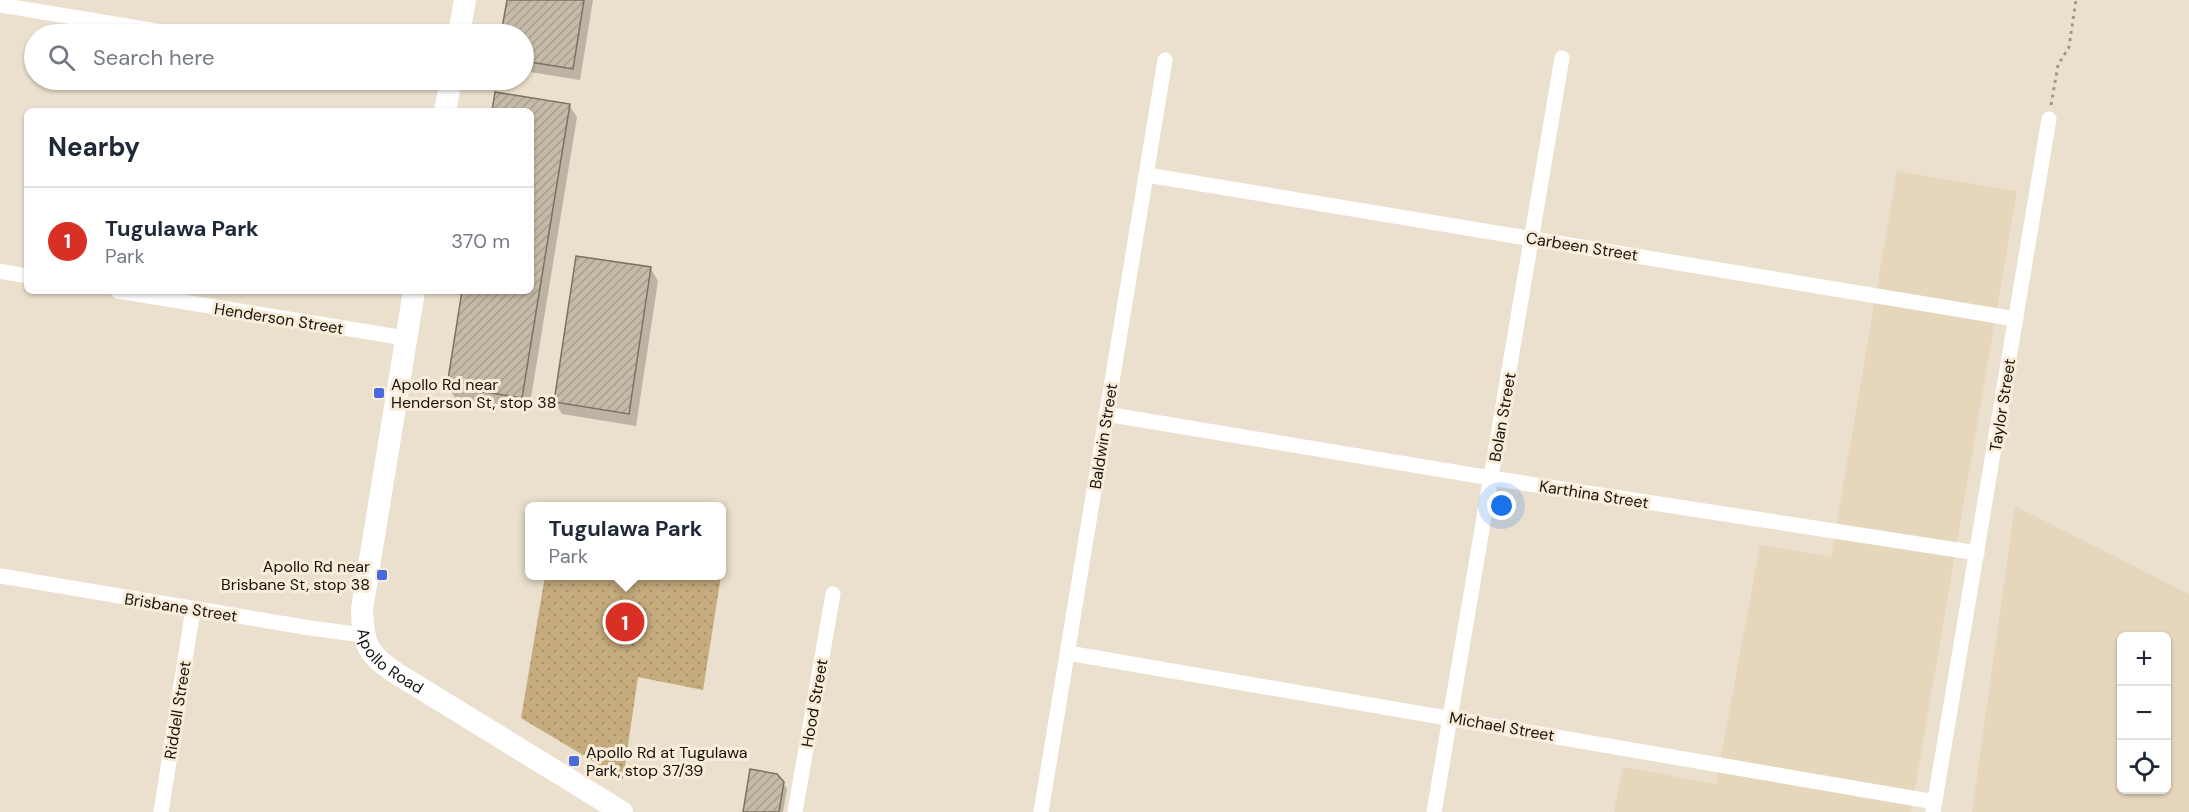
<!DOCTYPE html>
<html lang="en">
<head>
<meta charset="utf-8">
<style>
	:root { --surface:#fff; --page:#f2f2f3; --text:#1f2937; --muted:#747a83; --line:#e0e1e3; --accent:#d93025 }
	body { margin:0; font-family:"DM Sans",sans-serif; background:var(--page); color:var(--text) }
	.controls { position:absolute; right:18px; bottom:18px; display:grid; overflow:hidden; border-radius:9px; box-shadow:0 2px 4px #0004 }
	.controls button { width:54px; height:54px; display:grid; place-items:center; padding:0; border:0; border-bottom:2px solid var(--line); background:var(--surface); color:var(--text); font:30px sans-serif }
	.you { position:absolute; left:1502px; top:506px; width:21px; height:21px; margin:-15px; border:4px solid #fff; border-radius:50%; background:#1a73e8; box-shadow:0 0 0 9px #1a73e833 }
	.badge { display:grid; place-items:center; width:39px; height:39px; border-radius:50%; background:var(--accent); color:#fff; font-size:20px; font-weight:700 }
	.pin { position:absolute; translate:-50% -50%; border:3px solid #fff; box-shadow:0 2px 6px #0006 }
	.popup { position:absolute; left:525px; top:502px; width:201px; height:78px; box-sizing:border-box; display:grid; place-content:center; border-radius:9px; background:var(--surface); filter:drop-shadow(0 2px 4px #0005); font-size:20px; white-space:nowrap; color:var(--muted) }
	.popup b { font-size:22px; color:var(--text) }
	.popup::after { content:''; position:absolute; left:50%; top:100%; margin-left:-12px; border:12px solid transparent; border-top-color:var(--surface) }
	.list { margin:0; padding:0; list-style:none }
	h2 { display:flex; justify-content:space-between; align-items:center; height:78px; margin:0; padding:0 24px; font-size:26px }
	h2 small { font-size:20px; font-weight:400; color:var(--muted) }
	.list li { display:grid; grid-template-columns:39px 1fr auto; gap:18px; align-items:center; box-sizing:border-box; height:108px; padding:0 24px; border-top:2px solid var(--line) }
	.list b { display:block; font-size:22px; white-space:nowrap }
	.list p { margin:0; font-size:20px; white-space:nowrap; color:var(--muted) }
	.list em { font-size:20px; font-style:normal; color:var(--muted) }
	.icon { flex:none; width:33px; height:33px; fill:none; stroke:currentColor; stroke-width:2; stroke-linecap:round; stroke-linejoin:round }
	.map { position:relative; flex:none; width:2189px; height:812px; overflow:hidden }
	.search { position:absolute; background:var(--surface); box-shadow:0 2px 4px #0004; left:24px; top:24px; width:510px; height:66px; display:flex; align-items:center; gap:15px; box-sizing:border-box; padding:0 21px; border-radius:33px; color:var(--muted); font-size:22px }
	.panel { position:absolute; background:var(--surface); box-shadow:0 2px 4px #0004; left:24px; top:108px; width:510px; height:186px; border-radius:9px }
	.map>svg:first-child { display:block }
</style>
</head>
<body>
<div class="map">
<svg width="2189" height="812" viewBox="0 0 2189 812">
	<defs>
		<pattern id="green-dots" width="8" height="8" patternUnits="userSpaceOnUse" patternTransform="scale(1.5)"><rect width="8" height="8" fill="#c5ab7d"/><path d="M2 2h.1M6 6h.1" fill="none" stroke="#a8926b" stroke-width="1.8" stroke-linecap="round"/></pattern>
		<pattern id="building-hatch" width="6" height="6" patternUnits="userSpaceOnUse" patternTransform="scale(1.5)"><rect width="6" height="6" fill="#c5baa8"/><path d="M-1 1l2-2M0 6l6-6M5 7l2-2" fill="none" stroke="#a89f8f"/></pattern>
	</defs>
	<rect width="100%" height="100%" fill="#ebe0cd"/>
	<g fill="#e5d6bc" fill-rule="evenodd">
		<path d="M 1897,171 L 2017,191 L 1911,812 L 1614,812 L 1623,767 L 1716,784 L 1760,545 L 1831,557 Z"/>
		<path d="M 2015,506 L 2189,594 L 2189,812 L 1972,812 ZM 2122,636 L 2166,636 L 2166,790 L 2122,790 Z"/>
	</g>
	<path fill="url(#green-dots)" d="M 545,576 L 721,576 L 703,690 L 638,677 L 623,779 L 521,718 Z"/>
	<g fill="#0003">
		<path d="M 509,0 L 593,0 L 580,80 L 524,71 L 524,34 L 503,34 Z"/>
		<path d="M 569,105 L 577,117 L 529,410 L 455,398 L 448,386 L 464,291 L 531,291 L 531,111 L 493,111 Z"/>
		<path d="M 651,269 L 658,281 L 636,426 L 562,414 L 555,402 Z"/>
		<path d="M 783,783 L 787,789 L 783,812 L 745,812 Z"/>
	</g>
	<g fill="url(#building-hatch)" stroke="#7b7160" stroke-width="1.5">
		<path d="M 507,0 L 584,0 L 573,69 L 524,61 L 524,34 L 501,34 Z"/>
		<path d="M 495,92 L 570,104 L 522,398 L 447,386 L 462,291 L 531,291 L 531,111 L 492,111 Z"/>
		<path d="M 576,256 L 651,267 L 629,414 L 554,402 Z"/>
		<path d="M 750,769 L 777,774 L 784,782 L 779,812 L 743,812 Z"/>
	</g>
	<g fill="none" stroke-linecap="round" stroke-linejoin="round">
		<path stroke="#a09789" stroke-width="3" stroke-dasharray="3 4.5" stroke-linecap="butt" d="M 2051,105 L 2058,65 L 2069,47 L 2076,0"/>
		<g stroke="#fff" stroke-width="15">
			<path d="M 0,5 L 175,34"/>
			<path d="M 1147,175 L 2016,319"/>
			<path d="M 0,271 L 27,276"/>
			<path d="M 118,291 L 405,338"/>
			<path d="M 1106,414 L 1491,478 L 1977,553"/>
			<path d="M 0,576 L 310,628 L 363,635"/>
			<path d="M 1068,653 L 1935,802"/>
			<path d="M 161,812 L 193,609"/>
			<path d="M 795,812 L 833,594"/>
			<path d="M 1041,812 L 1165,60"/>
			<path d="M 1434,812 L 1562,58"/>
			<path d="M 1933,812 L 2049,119"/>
		</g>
		<g stroke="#fff" stroke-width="22">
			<path d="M 459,34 L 465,0"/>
			<path d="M 445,111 L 451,80"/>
			<path id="s1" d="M 414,291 L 362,609 C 363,646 368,655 399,675 L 622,812"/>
		</g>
	</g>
	<g fill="#486add" stroke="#f9edda" stroke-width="2">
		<rect x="373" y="387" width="12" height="12" rx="3"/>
		<rect x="376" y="569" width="12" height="12" rx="3"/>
		<rect x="568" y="755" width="12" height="12" rx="3"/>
	</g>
	<g text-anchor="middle" stroke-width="6" stroke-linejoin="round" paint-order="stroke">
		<g font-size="16" fill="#17130d" stroke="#f9edda">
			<text transform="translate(1582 246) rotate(9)" y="6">Carbeen Street</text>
			<text transform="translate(279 318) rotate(9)" y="6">Henderson Street</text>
			<text transform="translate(2002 405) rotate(-81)" y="6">Taylor Street</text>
			<text transform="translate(1502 417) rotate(-80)" y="6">Bolan Street</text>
			<text transform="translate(1103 436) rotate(-81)" y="6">Baldwin Street</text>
			<text transform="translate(1594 494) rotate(9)" y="6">Karthina Street</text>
			<text transform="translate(181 607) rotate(9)" y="6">Brisbane Street</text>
			<text dy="6" stroke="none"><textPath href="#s1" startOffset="386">Apollo Road</textPath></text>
			<text transform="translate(814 703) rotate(-80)" y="6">Hood Street</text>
			<text transform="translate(177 710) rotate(-81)" y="6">Riddell Street</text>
			<text transform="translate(1502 726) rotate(10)" y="6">Michael Street</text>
		</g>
		<g font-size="16" fill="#17130d" stroke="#f9edda" text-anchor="start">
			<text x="391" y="390">Apollo Rd near<tspan x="391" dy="18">Henderson St, stop 38</tspan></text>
			<text x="370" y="572" text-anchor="end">Apollo Rd near<tspan x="370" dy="18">Brisbane St, stop 38</tspan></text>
			<text x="586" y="758">Apollo Rd at Tugulawa<tspan x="586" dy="18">Park, stop 37/39</tspan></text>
		</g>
	</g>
</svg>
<div class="controls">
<button>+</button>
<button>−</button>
<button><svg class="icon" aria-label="locate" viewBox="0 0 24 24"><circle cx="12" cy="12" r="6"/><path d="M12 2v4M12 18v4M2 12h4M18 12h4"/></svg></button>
</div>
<div class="you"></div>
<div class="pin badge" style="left:625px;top:622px">1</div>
<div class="popup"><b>Tugulawa Park</b>Park</div>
<div class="search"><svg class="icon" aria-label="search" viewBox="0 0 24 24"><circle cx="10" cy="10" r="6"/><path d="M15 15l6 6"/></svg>Search here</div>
<section class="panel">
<h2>Nearby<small></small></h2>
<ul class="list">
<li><span class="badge">1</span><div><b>Tugulawa Park</b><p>Park</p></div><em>370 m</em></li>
</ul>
</section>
</div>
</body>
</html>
